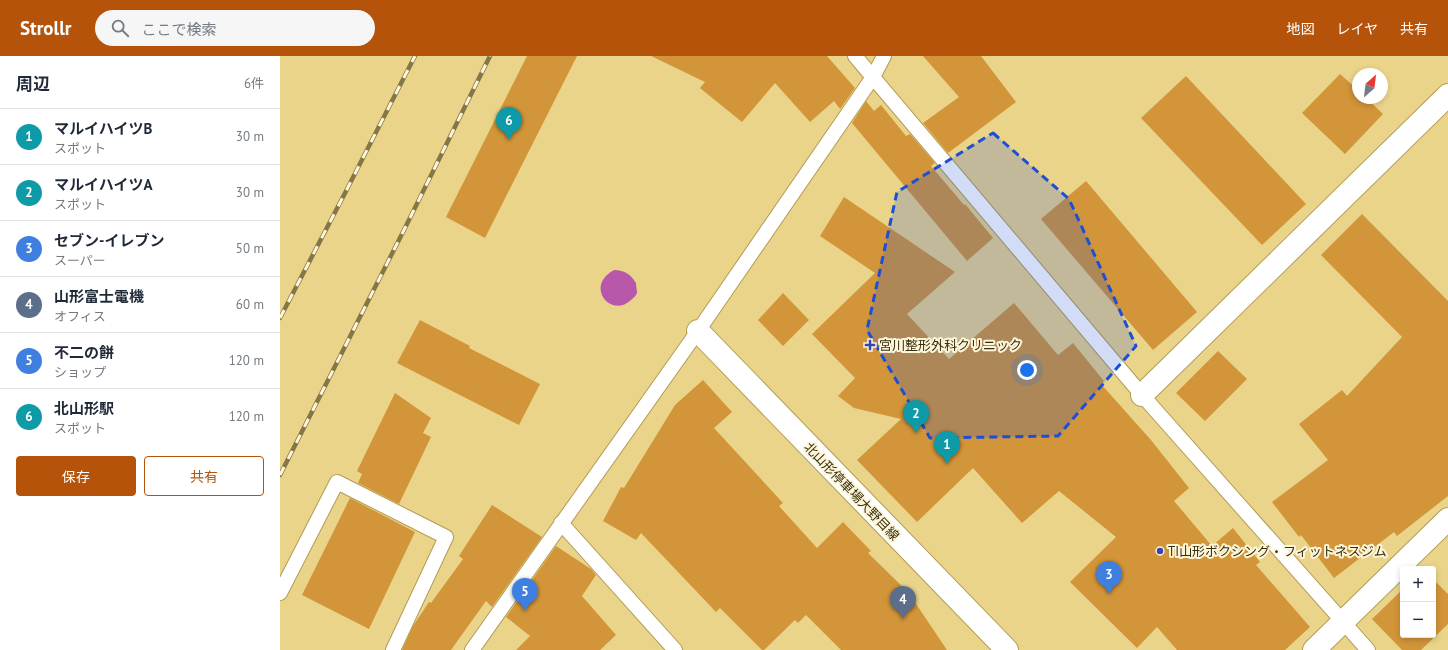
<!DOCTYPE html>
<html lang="ja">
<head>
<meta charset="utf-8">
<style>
	:root { --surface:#fff; --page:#f6f6f7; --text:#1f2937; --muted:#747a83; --line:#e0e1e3; --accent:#b45309 }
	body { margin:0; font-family:"PT Sans","Noto Sans JP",sans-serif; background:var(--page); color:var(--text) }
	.controls { position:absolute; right:12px; bottom:12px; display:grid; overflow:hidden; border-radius:4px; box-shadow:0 2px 6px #0003 }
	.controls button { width:36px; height:36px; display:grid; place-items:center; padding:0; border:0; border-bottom:1px solid var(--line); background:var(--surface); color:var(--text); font:20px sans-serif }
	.compass { position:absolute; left:1072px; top:12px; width:36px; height:36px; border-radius:50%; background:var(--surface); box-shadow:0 2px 6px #0003; rotate:28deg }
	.you { position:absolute; left:747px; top:314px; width:14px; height:14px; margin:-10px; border:3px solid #fff; border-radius:50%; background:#1a73e8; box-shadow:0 0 0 6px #1a73e833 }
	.badge { display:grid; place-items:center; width:26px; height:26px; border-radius:50%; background:var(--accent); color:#fff; font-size:13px; font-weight:700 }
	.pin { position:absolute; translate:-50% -33px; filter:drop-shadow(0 1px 2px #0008) }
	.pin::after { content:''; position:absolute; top:21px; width:14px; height:12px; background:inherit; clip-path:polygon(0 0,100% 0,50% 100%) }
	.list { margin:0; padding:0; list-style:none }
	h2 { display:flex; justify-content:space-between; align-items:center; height:52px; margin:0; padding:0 16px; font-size:17px }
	h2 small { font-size:13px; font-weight:400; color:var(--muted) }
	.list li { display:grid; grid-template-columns:26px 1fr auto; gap:12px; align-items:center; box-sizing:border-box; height:56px; padding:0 16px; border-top:1px solid var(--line) }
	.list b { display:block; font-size:15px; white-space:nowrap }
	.list p { margin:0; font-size:13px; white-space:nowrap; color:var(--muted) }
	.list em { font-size:13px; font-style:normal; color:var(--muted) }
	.actions { display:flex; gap:8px; padding:12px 16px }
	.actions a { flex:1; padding:9px 0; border:1px solid var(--accent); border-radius:4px; text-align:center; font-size:14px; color:var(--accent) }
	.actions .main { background:var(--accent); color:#fff }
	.icon { flex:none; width:22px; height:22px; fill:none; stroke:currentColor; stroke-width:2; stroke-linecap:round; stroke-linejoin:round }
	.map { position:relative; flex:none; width:1168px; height:594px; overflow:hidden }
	header { display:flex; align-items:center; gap:24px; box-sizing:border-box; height:56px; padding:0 20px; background:var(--accent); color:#fff }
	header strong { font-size:19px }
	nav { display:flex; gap:22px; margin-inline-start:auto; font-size:14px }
	.search { width:280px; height:36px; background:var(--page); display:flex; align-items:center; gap:10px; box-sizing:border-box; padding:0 14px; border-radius:22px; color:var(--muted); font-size:15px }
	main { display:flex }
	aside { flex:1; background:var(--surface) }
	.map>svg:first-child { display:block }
</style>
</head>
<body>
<header>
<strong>Strollr</strong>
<div class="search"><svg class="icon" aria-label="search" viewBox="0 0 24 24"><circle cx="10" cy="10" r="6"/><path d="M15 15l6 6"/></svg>ここで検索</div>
<nav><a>地図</a><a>レイヤ</a><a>共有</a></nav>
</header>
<main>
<aside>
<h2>周辺<small>6件</small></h2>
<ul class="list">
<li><span class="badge" style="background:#0f9aa8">1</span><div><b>マルイハイツB</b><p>スポット</p></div><em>30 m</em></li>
<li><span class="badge" style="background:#0f9aa8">2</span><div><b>マルイハイツA</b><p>スポット</p></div><em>30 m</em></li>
<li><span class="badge" style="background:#3f7fe0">3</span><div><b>セブン-イレブン</b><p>スーパー</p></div><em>50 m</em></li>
<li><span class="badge" style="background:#5c6f8a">4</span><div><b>山形富士電機</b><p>オフィス</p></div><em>60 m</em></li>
<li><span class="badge" style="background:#3f7fe0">5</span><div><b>不二の餅</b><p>ショップ</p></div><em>120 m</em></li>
<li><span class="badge" style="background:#0f9aa8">6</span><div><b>北山形駅</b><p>スポット</p></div><em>120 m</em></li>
</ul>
<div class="actions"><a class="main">保存</a><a>共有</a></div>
</aside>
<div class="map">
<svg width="1168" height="594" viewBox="0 0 1168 594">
	<rect width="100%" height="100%" fill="#ead48a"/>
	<path fill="#b958ab" d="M 334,214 C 345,214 351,219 356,227 C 356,230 357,234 357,237 C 356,240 353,242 351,244 C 331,263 304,230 334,214 Z"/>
	<g fill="#d39539">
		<path d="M 247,0 L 297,0 L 205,182 L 166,161 Z"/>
		<path d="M 371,0 L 547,0 L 575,32 L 560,53 L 554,45 L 530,66 L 495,27 L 462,66 L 420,32 L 425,26 Z"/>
		<path d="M 643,0 L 701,0 L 736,46 L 668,97 L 643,67 L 679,41 Z"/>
		<path d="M 1060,18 L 1078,34 L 1078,42 L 1086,42 L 1103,58 L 1065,98 L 1022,57 Z"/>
		<path d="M 906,20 L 1026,148 L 982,189 L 861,62 Z"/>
		<path d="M 586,45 L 594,55 L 601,49 L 626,80 L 630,78 L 655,107 L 651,110 L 684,149 L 685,148 L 713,182 L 687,205 L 572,67 Z"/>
		<path d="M 806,125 L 917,256 L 873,294 L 761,163 Z"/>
		<path d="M 564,141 L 675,216 L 627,258 L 669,303 L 734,247 L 778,299 L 793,287 L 824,325 L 821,328 L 871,384 L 909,432 L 894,445 L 932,490 L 953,472 L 980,506 L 976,509 L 1030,571 L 1005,594 L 897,594 L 877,571 L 857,592 L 790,526 L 836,481 L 779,435 L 742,467 L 693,412 L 637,466 L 577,404 L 621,363 L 574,352 L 558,340 L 575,322 L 532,278 L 595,217 L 540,180 Z"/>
		<path d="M 1082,158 L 1168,245 L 1168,440 L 1117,480 L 1114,476 L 1054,522 L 1021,479 L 1019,481 L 992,446 L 1048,404 L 1019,368 L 1062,334 L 1067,340 L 1122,281 L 1041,199 Z"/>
		<path d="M 503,237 L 529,264 L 503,290 L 478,264 Z"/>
		<path d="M 140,264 L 190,290 L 189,292 L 260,328 L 239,369 L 117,307 Z"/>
		<path d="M 938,295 L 967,323 L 925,365 L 896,337 Z"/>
		<path d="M 423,324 L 452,356 L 434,372 L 503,447 L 499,450 L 537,492 L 563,466 L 591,495 L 588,497 L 628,536 L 667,594 L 561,594 L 526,559 L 518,567 L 515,564 L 484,594 L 482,594 L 440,552 L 436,556 L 361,477 L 356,484 L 323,465 L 341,431 L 344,432 L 395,349 Z"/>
		<path d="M 115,337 L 151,362 L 143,377 L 151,381 L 119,448 L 78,427 L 82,418 L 77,415 Z"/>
		<path d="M 70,442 L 135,476 L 89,573 L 22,539 Z"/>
		<path d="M 212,449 L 262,481 L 212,551 L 206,545 L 171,594 L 122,594 L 133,570 L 149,546 L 151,547 L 183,503 L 179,500 Z"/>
		<path d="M 276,490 L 311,513 L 316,519 L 302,540 L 336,579 L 320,594 L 236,594 L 250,580 L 226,561 Z"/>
		<path d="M 1153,523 L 1168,538 L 1168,568 L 1141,594 L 1122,594 L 1092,563 L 1123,533 L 1123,579 L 1153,579 Z"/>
	</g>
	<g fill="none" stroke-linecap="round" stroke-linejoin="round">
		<defs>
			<g id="service">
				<path d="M 575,0 L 862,339 L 1088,594"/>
				<path d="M 281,467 L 395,594"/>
				<path d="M 0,537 L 57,426 L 166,481 L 113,594"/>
				<path d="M 192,594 L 418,275 L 593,21 L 604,0"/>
			</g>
			<g id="minor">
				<path d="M 862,339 L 1168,39"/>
				<path d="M 1034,594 L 1168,463"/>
			</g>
			<path id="secondary" d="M 418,275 L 727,594"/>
		</defs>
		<use href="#service" stroke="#b29c53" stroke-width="16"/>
		<use href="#minor" stroke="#b29c53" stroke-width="24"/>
		<use href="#secondary" stroke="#b29c53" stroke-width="24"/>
		<use href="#service" stroke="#fff" stroke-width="14"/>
		<use href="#minor" stroke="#fff" stroke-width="22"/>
		<use href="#secondary" stroke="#fff" stroke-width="22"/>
		<defs>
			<g id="rail">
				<path d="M 0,262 L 64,139 L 135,0"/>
				<path d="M 0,419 L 125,172 L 210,0"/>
			</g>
		</defs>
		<use href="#rail" stroke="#857745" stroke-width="4.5"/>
		<use href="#rail" stroke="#fef6d9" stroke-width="3" stroke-dasharray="9" stroke-linecap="butt"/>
	</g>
	<path fill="#1d4ed8" fill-opacity="0.2" stroke="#1d4ed8" stroke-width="3" stroke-dasharray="8 5" stroke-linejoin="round" d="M 713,77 L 789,143 L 856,290 L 778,380 L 650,382 L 587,274 L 617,136 Z"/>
	<g fill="#3a43b7" stroke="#fef6d9" stroke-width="1.5">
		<path d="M588 283h4v4h4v4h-4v4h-4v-4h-4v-4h4z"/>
		<circle cx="880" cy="495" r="4"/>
	</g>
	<g text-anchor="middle" stroke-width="4" stroke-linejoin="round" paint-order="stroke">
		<g font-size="13" fill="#372e0f" stroke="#fef6d9" text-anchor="start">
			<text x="599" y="294">宮川整形外科クリニック</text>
			<text x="888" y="500">TI山形ボクシング・フィットネスジム</text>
		</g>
		<g font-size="13" fill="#372e0f" stroke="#fef6d9">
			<text transform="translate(572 435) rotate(46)" y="5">北山形停車場大野目線</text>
		</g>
	</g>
</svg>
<div class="controls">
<button>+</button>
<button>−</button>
</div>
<svg class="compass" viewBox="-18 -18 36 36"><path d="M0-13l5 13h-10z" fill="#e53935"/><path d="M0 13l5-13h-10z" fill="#747a83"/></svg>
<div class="you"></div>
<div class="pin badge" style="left:667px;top:408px;background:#0f9aa8">1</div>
<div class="pin badge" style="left:636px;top:377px;background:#0f9aa8">2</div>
<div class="pin badge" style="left:829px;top:538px;background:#3f7fe0">3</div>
<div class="pin badge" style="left:623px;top:563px;background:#5c6f8a">4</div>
<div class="pin badge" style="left:245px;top:555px;background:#3f7fe0">5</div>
<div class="pin badge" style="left:229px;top:84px;background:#0f9aa8">6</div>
</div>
</main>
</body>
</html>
